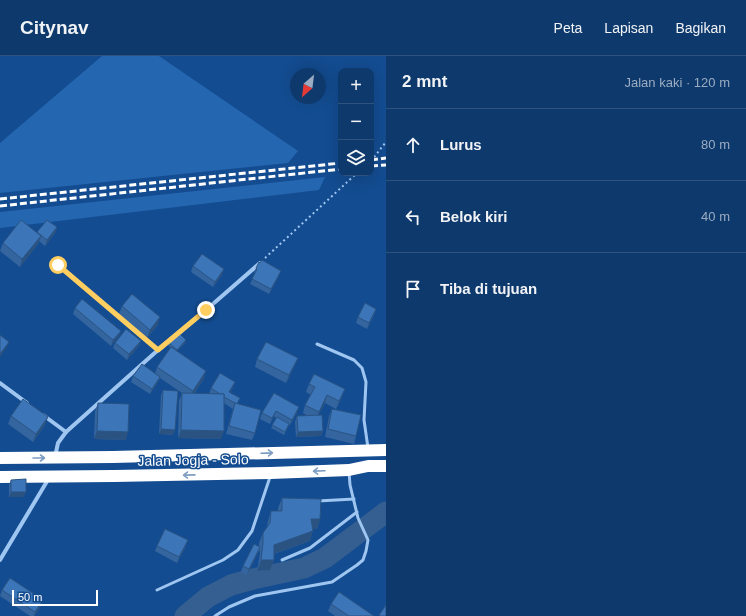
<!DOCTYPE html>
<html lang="id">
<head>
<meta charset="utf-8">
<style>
	:root { --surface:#0e396c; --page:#1c4474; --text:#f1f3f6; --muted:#9bacc2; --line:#2e537f }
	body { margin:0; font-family:Helvetica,sans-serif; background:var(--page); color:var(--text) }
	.controls { position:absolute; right:12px; top:12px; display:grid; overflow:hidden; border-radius:8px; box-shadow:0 4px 16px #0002 }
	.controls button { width:36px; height:36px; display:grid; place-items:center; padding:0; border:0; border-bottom:1px solid var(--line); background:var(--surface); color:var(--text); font:20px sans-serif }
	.compass { position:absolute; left:290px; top:12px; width:36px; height:36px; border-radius:50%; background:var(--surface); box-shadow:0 4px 16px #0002; rotate:208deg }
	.scale { position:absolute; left:12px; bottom:10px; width:86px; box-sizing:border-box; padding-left:4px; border:2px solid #fff; border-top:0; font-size:11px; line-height:14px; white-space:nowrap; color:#fff; -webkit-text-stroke:3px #134c90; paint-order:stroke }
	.stop { position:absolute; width:12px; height:12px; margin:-9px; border:3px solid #ffce60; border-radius:50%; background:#fff }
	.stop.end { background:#ffce60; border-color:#fff; box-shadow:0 1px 4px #0008 }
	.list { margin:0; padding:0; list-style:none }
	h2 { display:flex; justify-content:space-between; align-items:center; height:52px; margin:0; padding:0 16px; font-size:17px }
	h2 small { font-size:13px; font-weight:400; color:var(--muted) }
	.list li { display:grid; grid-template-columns:26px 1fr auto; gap:12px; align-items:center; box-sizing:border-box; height:72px; padding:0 16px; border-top:1px solid var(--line) }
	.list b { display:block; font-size:15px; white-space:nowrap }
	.list em { font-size:13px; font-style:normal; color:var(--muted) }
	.icon { flex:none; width:22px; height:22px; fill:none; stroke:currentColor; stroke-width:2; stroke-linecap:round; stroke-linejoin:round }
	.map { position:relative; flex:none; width:386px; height:560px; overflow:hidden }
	header { display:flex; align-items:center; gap:24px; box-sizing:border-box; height:56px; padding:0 20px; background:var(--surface); border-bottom:1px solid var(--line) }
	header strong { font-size:19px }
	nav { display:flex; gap:22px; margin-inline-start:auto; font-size:14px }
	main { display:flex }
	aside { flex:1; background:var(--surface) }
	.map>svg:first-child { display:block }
</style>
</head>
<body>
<header>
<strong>Citynav</strong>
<nav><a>Peta</a><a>Lapisan</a><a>Bagikan</a></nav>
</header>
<main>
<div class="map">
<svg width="386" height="560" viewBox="0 0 386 560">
	<rect width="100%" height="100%" fill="#134c90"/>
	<g fill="#2566b0">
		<path d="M 102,0 L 159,0 L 298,95 L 288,107 L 0,137 L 0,87 Z"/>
		<path d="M 325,121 L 319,134 L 0,172 L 0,156 Z"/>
	</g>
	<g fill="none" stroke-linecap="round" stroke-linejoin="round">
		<path stroke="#355f91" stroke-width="21" d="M 185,560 L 208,541 L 231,529 L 253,523 L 304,512 L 325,502 L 386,456"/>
		<g stroke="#9fc6f1" stroke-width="2" stroke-dasharray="2 3" stroke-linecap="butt">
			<path d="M 371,105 L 386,86"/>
			<path d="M 265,202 L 357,117"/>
		</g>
		<g stroke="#9fc6f1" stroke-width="3">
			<path d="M 58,209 L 158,294"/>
			<path d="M 317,288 L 354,304 L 362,312 L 366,326 L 364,364 L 368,392"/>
			<path d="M 318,445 L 354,443"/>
			<path d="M 282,504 L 310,492 L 357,456"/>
			<path d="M 157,534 L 223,504 L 238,494 L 252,475 L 270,421"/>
			<path d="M 215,560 L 229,551 L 255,540 L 332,526 L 357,509 L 363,504 L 366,495 L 368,484 L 358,462 L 350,429 L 349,416"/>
		</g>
		<g stroke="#9fc6f1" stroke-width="4">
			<path d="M 0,327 L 27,347"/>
			<path d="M 43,359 L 66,376"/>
			<path d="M 55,401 L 58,387 L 66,376 L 158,294 L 206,254 L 260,207"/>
			<path d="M 0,504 L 49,422"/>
		</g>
		<g stroke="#fff" stroke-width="12">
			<path d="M 0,402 L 113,401 L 386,394"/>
			<path d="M 0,421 L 114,420 L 271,417 L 349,414 L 368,410 L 386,410"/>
		</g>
		<g stroke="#fff" stroke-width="3" stroke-dasharray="7 3" stroke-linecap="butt">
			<path d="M 371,104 L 386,102"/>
			<path d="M 371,110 L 386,109"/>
			<path d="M 0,143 L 341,107"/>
			<path d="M 0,150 L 341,113"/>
		</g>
	</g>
	<g fill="#34659f">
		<path d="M 57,171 L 55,177 L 45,190 L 39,185 L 38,188 L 20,211 L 0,195 L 3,187 L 37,177 L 37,176 Z"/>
		<path d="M 193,210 L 222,219 L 213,231 L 191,216 Z"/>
		<path d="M 256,212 L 279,220 L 269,238 L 250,228 L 255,218 L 254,217 Z"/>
		<path d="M 122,250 L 158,269 L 147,282 L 119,258 Z"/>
		<path d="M 75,252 L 121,275 L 119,280 L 111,290 L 73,258 Z"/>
		<path d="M 376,253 L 374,259 L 367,273 L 356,267 L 358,261 Z"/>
		<path d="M 186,284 L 185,287 L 177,295 L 204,323 L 194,338 L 209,338 L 211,332 L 233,332 L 230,336 L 238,348 L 255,377 L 252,384 L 226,378 L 233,353 L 224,347 L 221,383 L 178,382 L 179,345 L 182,337 L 160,322 L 158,326 L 150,338 L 131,326 L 133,320 L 155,318 L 157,311 L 171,292 L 168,289 L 169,287 Z"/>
		<path d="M 141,285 L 139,290 L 127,304 L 113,292 L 115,287 Z"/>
		<path d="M 298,302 L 295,309 L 286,327 L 255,311 L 257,303 Z"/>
		<path d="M 309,328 L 342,341 L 336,353 L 325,347 L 318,359 L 323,375 L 321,380 L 296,381 L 295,366 L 297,360 L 308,360 L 303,357 L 305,349 L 311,339 L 306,336 Z"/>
		<path d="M 163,334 L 175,374 L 173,379 L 159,378 L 161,339 Z"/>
		<path d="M 274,337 L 297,357 L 290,369 L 289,369 L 284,379 L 271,372 L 276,362 L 274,360 L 270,368 L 260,363 L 262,357 Z"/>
		<path d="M 98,347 L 126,384 L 94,383 L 95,355 Z"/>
		<path d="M 332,353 L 356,380 L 354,388 L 325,381 L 329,360 Z"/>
		<path d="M 11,360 L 45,369 L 33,386 L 8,368 Z"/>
		<path d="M 11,424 L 24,441 L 9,441 L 9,429 Z"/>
		<path d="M 282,442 L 320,463 L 317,473 L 313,473 L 310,485 L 274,498 L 274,504 L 270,514 L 257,515 L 260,497 L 259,494 L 247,519 L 241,516 L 243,510 L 259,491 L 259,487 L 263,477 L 267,471 L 268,465 L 271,455 L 278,455 L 278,452 Z"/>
		<path d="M 157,490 L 186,490 L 177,507 L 155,495 Z"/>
		<path d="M 2,534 L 41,550 L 34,560 L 30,560 L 0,540 Z"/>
		<path d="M 331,548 L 374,560 L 335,560 L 328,555 Z"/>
	</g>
	<g fill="#2a5382">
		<path d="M 57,171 L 55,177 L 45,190 L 47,184 Z"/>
		<path d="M 41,180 L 38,188 L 20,211 L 22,203 Z"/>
		<path d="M 224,213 L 222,219 L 213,231 L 215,226 Z"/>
		<path d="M 281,215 L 279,220 L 269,238 L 271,233 Z"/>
		<path d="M 376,253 L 374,259 L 367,273 L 369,267 Z"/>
		<path d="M 160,261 L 158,269 L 147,282 L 150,274 Z"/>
		<path d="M 121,275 L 119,280 L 111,290 L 113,284 Z"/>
		<path d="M 186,284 L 185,287 L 176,296 L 177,294 Z"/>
		<path d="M 141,285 L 139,290 L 127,304 L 129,298 Z"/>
		<path d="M 9,286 L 7,291 L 0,301 L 0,298 Z"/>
		<path d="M 298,302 L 295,309 L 286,327 L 289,319 Z"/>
		<path d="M 206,315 L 204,323 L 190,343 L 193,335 Z"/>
		<path d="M 160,321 L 158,326 L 150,338 L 152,333 Z"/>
		<path d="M 235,326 L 233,332 L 227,341 L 229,336 Z"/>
		<path d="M 345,333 L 342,341 L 336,353 L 339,345 Z"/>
		<path d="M 327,339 L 325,347 L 316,364 L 319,356 Z"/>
		<path d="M 299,351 L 297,357 L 290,369 L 292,364 Z"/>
		<path d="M 276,355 L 274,360 L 270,368 L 272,362 Z"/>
		<path d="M 48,361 L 45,369 L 33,386 L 36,378 Z"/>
		<path d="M 161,373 L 175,374 L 173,379 L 159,378 Z"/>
		<path d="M 181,374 L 224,375 L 221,383 L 178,382 Z"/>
		<path d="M 97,375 L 128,376 L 126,384 L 94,383 Z"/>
		<path d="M 323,375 L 321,380 L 296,381 L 298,376 Z"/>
		<path d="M 11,436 L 26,436 L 24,441 L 9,441 Z"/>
		<path d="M 311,463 L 320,463 L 317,473 L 308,473 Z"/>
		<path d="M 313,475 L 310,485 L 270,499 L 274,489 Z"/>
		<path d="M 188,484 L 186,490 L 177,507 L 179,501 Z"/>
		<path d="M 260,491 L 258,497 L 247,519 L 249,513 Z"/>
		<path d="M 261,504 L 274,504 L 270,514 L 257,515 Z"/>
		<path d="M 43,544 L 41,550 L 34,560 L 35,556 Z"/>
	</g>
	<g fill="#3c76b9" stroke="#2a5382">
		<path d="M 21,164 L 41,180 L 22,203 L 3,187 Z"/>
		<path d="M 47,164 L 57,171 L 47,184 L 37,176 Z"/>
		<path d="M 202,198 L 224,213 L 215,226 L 193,210 Z"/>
		<path d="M 262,204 L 281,215 L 271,233 L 252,223 L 257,213 L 256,212 L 259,206 L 260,207 Z"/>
		<path d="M 132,238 L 160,261 L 150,274 L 122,250 Z"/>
		<path d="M 82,243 L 121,275 L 113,284 L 75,252 Z"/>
		<path d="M 365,247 L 376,253 L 369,267 L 358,261 Z"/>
		<path d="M 126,273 L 141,285 L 129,298 L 115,287 Z"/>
		<path d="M 179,277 L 186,284 L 177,294 L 169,287 Z"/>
		<path d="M 0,279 L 9,286 L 0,298 Z"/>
		<path d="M 266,286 L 298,302 L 289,319 L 257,303 Z"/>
		<path d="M 171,291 L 206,315 L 193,335 L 157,311 Z"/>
		<path d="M 142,308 L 160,321 L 152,333 L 133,320 Z"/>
		<path d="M 220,317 L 235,326 L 229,336 L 240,342 L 237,348 L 235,347 L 224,341 L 224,338 L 220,338 L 211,332 Z"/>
		<path d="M 314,318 L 345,333 L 339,345 L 327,339 L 319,356 L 305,349 L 315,331 L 309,328 Z"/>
		<path d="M 163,334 L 178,335 L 175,374 L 161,373 Z"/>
		<path d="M 182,337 L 224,338 L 224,375 L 181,374 Z"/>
		<path d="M 274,337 L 299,351 L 292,364 L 276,355 L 272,362 L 262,357 Z"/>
		<path d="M 23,343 L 48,361 L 36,378 L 11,360 Z"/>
		<path d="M 98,347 L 129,348 L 128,376 L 97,375 Z"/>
		<path d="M 235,347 L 261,354 L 255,377 L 229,370 Z"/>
		<path d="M 332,353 L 361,359 L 356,380 L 328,373 Z"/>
		<path d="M 322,359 L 323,375 L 298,376 L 297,360 Z"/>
		<path d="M 277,361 L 289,368 L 285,376 L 272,369 Z"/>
		<path d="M 26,423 L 26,436 L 11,436 L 11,424 Z"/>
		<path d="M 282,442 L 321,443 L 320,463 L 311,463 L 313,475 L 274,489 L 274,504 L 261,504 L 263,487 L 263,477 L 270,467 L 271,455 L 282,455 Z"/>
		<path d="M 165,473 L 188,484 L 179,501 L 157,490 Z"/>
		<path d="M 254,488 L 260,491 L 249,513 L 243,510 Z"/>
		<path d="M 10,522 L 43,544 L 35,556 L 2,534 Z"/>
		<path d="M 339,536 L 374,560 L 349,560 L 331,548 Z"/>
		<path d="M 386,549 L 386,560 L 380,560 L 379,559 Z"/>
	</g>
	<defs><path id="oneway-shaft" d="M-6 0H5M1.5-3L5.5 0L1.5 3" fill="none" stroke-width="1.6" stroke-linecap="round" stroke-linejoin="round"/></defs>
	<g stroke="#7d9dc2">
		<use href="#oneway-shaft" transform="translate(267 397) rotate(-2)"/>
		<use href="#oneway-shaft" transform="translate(39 402)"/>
		<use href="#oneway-shaft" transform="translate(319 415) rotate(178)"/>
		<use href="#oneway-shaft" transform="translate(189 419) rotate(179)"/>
	</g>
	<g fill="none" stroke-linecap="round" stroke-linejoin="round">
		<path stroke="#ffce60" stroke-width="5" d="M 58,209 L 158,294 L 206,254"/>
	</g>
	<g text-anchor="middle" stroke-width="3" stroke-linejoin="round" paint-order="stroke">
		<g font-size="14" fill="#fff" stroke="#134c90">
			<text transform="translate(193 404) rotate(-1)" y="5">Jalan Jogja - Solo</text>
		</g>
	</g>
</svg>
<div class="controls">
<button>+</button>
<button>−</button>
<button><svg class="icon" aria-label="layers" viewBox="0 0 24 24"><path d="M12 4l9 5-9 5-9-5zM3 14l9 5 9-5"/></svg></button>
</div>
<svg class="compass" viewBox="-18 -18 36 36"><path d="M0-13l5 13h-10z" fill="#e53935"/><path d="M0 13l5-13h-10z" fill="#9bacc2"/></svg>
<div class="scale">50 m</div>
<div class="stop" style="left:58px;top:209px"></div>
<div class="stop end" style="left:206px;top:254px"></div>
</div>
<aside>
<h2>2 mnt<small>Jalan kaki · 120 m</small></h2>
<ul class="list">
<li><svg class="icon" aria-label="ahead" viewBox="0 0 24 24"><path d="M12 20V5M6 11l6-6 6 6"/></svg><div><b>Lurus</b></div><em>80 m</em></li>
<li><svg class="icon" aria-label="left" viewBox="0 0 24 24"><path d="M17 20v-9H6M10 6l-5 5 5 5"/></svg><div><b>Belok kiri</b></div><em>40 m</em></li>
<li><svg class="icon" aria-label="arrive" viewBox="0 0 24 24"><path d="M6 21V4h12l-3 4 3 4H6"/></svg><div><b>Tiba di tujuan</b></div></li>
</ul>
</aside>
</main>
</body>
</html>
